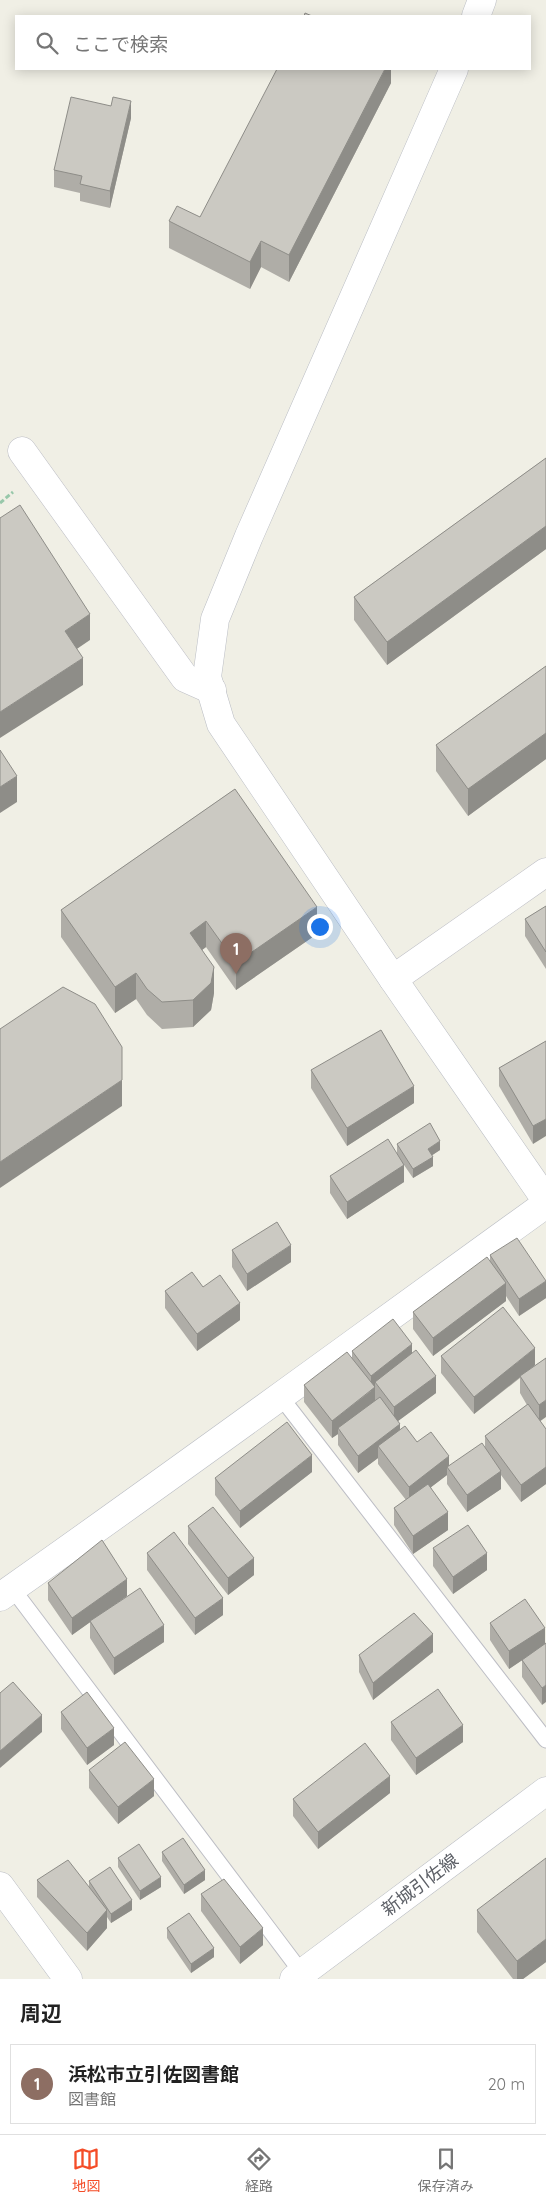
<!DOCTYPE html>
<html lang="ja">
<head>
<meta charset="utf-8">
<style>
	:root { --surface:#fff; --page:#f2f2f2; --text:#222; --muted:#767676; --line:#e0e0e0; --accent:#f44d28 }
	body { margin:0; font-family:Quicksand,"Noto Sans JP",sans-serif; background:var(--page); color:var(--text) }
	.you { position:absolute; left:319px; top:926px; width:18px; height:18px; margin:-12px; border:4px solid #fff; border-radius:50%; background:#1a73e8; box-shadow:0 0 0 8px #1a73e833 }
	.badge { display:grid; place-items:center; width:32px; height:32px; border-radius:50%; background:var(--accent); color:#fff; font-size:16px; font-weight:700 }
	.pin { position:absolute; translate:-50% -41px; filter:drop-shadow(0 1px 2px #0008) }
	.pin::after { content:''; position:absolute; top:26px; width:18px; height:15px; background:inherit; clip-path:polygon(0 0,100% 0,50% 100%) }
	.list { margin:0; padding:0; list-style:none }
	h2 { display:flex; justify-content:space-between; align-items:center; height:65px; margin:0; padding:0 20px; font-size:21px }
	h2 small { font-size:16px; font-weight:400; color:var(--muted) }
	.list li { display:grid; grid-template-columns:32px 1fr auto; gap:15px; align-items:center; box-sizing:border-box; height:80px; margin:0 10px 10px; padding:0 10px; border:1px solid var(--line); border-radius:0px }
	.list b { display:block; font-size:19px; white-space:nowrap }
	.list p { margin:0; font-size:16px; white-space:nowrap; color:var(--muted) }
	.list em { font-size:16px; font-style:normal; color:var(--muted) }
	.icon { flex:none; width:28px; height:28px; fill:none; stroke:currentColor; stroke-width:2; stroke-linecap:round; stroke-linejoin:round }
	.map { position:relative; flex:none; width:546px; height:1979px; overflow:hidden }
	.search { position:absolute; background:var(--surface); box-shadow:0 2px 12px #0003; left:15px; right:15px; top:15px; height:55px; display:flex; align-items:center; gap:12px; box-sizing:border-box; padding:0 18px; border-radius:0px; color:var(--muted); font-size:19px }
	.sheet { height:155px; background:var(--surface) }
	nav { display:flex; justify-content:space-around; align-items:center; box-sizing:border-box; height:70px; border-top:1px solid var(--line); background:var(--surface); font-size:14px; color:var(--muted) }
	nav a { display:grid; justify-items:center; gap:2px }
	nav .on { color:var(--accent) }
	.map>svg:first-child { display:block }
</style>
</head>
<body>
<div class="map">
<svg width="546" height="1979" viewBox="0 0 546 1979">
	<rect width="100%" height="100%" fill="#f0efe5"/>
	<g fill="none" stroke-linecap="round" stroke-linejoin="round">
		<defs>
			<g id="lane">
				<path d="M 280,1396 L 546,1740"/>
				<path d="M 12,1588 L 302,1973"/>
			</g>
			<g id="street">
				<path d="M 22,451 L 185,678 L 212,690"/>
				<path d="M 393,979 L 546,872"/>
			</g>
			<g id="secondary">
				<path d="M 476,16 L 482,0"/>
				<path d="M 454,69 L 249,536 L 215,619 L 207,677 L 221,724 L 393,979 L 546,1200"/>
				<path d="M 0,1597 C 184,1468 364,1335 546,1204"/>
				<path d="M 0,1886 L 68,1979"/>
				<path d="M 294,1979 L 546,1791"/>
			</g>
		</defs>
		<use href="#lane" stroke="#bdbec5" stroke-width="17"/>
		<use href="#street" stroke="#bdbec5" stroke-width="29"/>
		<use href="#secondary" stroke="#babdc4" stroke-width="29"/>
		<path stroke="#98c8aa" stroke-width="3" stroke-dasharray="5 2.5" stroke-linecap="butt" d="M 0,503 L 13,492"/>
		<use href="#lane" stroke="#fff" stroke-width="15"/>
		<use href="#street" stroke="#fff" stroke-width="28"/>
		<use href="#secondary" stroke="#fff" stroke-width="28"/>
	</g>
	<g fill="#afada7">
		<path d="M 391,69 L 391,83 L 289,282 L 261,267 L 250,289 L 169,248 L 169,221 L 200,217 Z"/>
		<path d="M 111,106 L 131,118 L 110,208 L 80,201 L 80,193 L 54,187 L 54,170 Z"/>
		<path d="M 546,458 L 546,549 L 387,665 L 354,620 L 354,597 Z"/>
		<path d="M 546,666 L 546,759 L 468,816 L 436,771 L 436,745 Z"/>
		<path d="M 235,789 L 317,934 L 236,990 L 206,947 L 202,950 L 214,993 L 211,1010 L 193,1027 L 162,1029 L 147,1015 L 136,999 L 115,1013 L 61,937 L 61,910 Z"/>
		<path d="M 546,906 L 546,969 L 525,936 L 525,919 Z"/>
		<path d="M 546,1041 L 533,1144 L 499,1086 L 499,1068 Z"/>
		<path d="M 311,1070 L 414,1103 L 347,1146 L 311,1088 Z"/>
		<path d="M 397,1144 L 440,1150 L 432,1155 L 433,1166 L 413,1178 L 404,1165 L 404,1182 L 347,1219 L 330,1193 L 330,1176 L 397,1153 Z"/>
		<path d="M 232,1250 L 291,1262 L 247,1291 L 232,1267 Z"/>
		<path d="M 490,1255 L 546,1298 L 519,1316 L 506,1296 L 506,1301 L 433,1356 L 413,1329 L 413,1312 L 490,1262 Z"/>
		<path d="M 203,1287 L 240,1320 L 197,1351 L 165,1308 L 165,1291 Z"/>
		<path d="M 352,1351 L 412,1353 L 436,1393 L 398,1421 L 400,1430 L 449,1466 L 485,1448 L 485,1436 L 527,1405 L 520,1393 L 520,1378 L 474,1414 L 441,1373 L 441,1356 L 535,1365 L 530,1369 L 546,1358 L 540,1421 L 546,1429 L 546,1484 L 521,1502 L 501,1475 L 501,1489 L 467,1512 L 447,1484 L 447,1475 L 431,1487 L 448,1530 L 413,1554 L 394,1525 L 394,1508 L 406,1500 L 378,1464 L 378,1458 L 358,1473 L 338,1445 L 338,1434 L 332,1438 L 304,1402 L 304,1385 L 352,1358 Z"/>
		<path d="M 312,1472 L 240,1528 L 215,1495 L 215,1478 Z"/>
		<path d="M 188,1526 L 254,1575 L 228,1595 L 188,1544 Z"/>
		<path d="M 433,1548 L 487,1570 L 453,1594 L 433,1566 Z"/>
		<path d="M 147,1553 L 223,1615 L 195,1635 L 147,1570 Z"/>
		<path d="M 48,1583 L 127,1596 L 108,1609 L 164,1642 L 114,1675 L 90,1638 L 90,1622 L 72,1635 L 48,1600 Z"/>
		<path d="M 490,1623 L 545,1628 L 542,1705 L 522,1677 L 522,1660 L 509,1669 L 490,1640 Z"/>
		<path d="M 433,1652 L 373,1700 L 359,1672 L 359,1655 Z"/>
		<path d="M 61,1712 L 114,1745 L 87,1765 L 61,1729 Z"/>
		<path d="M 391,1722 L 463,1742 L 416,1775 L 391,1740 Z"/>
		<path d="M 89,1770 L 154,1796 L 118,1824 L 89,1788 Z"/>
		<path d="M 390,1793 L 318,1849 L 293,1816 L 293,1799 Z"/>
		<path d="M 162,1852 L 205,1880 L 184,1894 L 162,1861 Z"/>
		<path d="M 118,1858 L 161,1887 L 140,1900 L 118,1867 Z"/>
		<path d="M 37,1880 L 89,1887 L 89,1881 L 132,1910 L 111,1923 L 107,1917 L 107,1928 L 87,1951 L 37,1897 Z"/>
		<path d="M 201,1894 L 263,1945 L 240,1964 L 201,1911 Z"/>
		<path d="M 477,1910 L 546,1962 L 523,1979 L 513,1979 L 477,1932 Z"/>
		<path d="M 167,1928 L 214,1957 L 191,1973 L 167,1938 Z"/>
	</g>
	<g fill="#8e8d88">
		<path d="M 385,69 L 391,69 L 391,83 L 289,282 L 289,255 Z"/>
		<path d="M 131,101 L 131,118 L 110,208 L 110,191 Z"/>
		<path d="M 261,241 L 261,267 L 250,289 L 250,262 Z"/>
		<path d="M 546,526 L 546,549 L 387,665 L 387,642 Z"/>
		<path d="M 90,614 L 90,640 L 65,657 L 65,631 Z"/>
		<path d="M 83,658 L 83,685 L 0,738 L 0,712 Z"/>
		<path d="M 546,733 L 546,759 L 468,816 L 468,789 Z"/>
		<path d="M 17,776 L 17,802 L 0,813 L 0,787 Z"/>
		<path d="M 317,907 L 317,934 L 236,990 L 236,963 Z"/>
		<path d="M 206,921 L 206,947 L 190,959 L 190,933 Z"/>
		<path d="M 214,967 L 214,993 L 211,1010 L 193,1027 L 193,1000 Z"/>
		<path d="M 136,973 L 136,999 L 115,1013 L 115,987 Z"/>
		<path d="M 122,1080 L 122,1106 L 0,1188 L 0,1162 Z"/>
		<path d="M 414,1086 L 414,1103 L 347,1146 L 347,1128 Z"/>
		<path d="M 546,1119 L 546,1136 L 533,1144 L 533,1126 Z"/>
		<path d="M 440,1141 L 440,1150 L 428,1158 L 428,1149 Z"/>
		<path d="M 433,1157 L 433,1166 L 413,1178 L 413,1169 Z"/>
		<path d="M 404,1165 L 404,1182 L 347,1219 L 347,1202 Z"/>
		<path d="M 291,1245 L 291,1262 L 247,1291 L 247,1274 Z"/>
		<path d="M 546,1281 L 546,1298 L 519,1316 L 519,1299 Z"/>
		<path d="M 506,1283 L 506,1301 L 433,1356 L 433,1338 Z"/>
		<path d="M 240,1303 L 240,1320 L 197,1351 L 197,1334 Z"/>
		<path d="M 412,1344 L 412,1361 L 375,1382 L 375,1405 L 338,1428 L 338,1434 L 332,1438 L 332,1421 L 371,1391 L 371,1376 Z"/>
		<path d="M 535,1348 L 535,1365 L 474,1414 L 474,1397 Z"/>
		<path d="M 436,1376 L 436,1393 L 394,1424 L 394,1407 Z"/>
		<path d="M 546,1400 L 546,1417 L 539,1422 L 539,1405 Z"/>
		<path d="M 400,1424 L 400,1441 L 378,1446 L 378,1458 L 358,1473 L 358,1456 Z"/>
		<path d="M 312,1455 L 312,1472 L 240,1528 L 240,1511 Z"/>
		<path d="M 449,1456 L 449,1470 L 447,1467 L 447,1475 L 409,1504 L 409,1487 Z"/>
		<path d="M 546,1467 L 546,1484 L 521,1502 L 521,1485 Z"/>
		<path d="M 501,1471 L 501,1489 L 467,1512 L 467,1495 Z"/>
		<path d="M 448,1512 L 448,1530 L 413,1554 L 413,1536 Z"/>
		<path d="M 487,1553 L 487,1570 L 453,1594 L 453,1577 Z"/>
		<path d="M 254,1558 L 254,1575 L 228,1595 L 228,1578 Z"/>
		<path d="M 127,1579 L 127,1596 L 72,1635 L 72,1618 Z"/>
		<path d="M 223,1598 L 223,1615 L 195,1635 L 195,1618 Z"/>
		<path d="M 164,1625 L 164,1642 L 114,1675 L 114,1658 Z"/>
		<path d="M 545,1628 L 545,1645 L 509,1669 L 509,1651 Z"/>
		<path d="M 433,1634 L 433,1652 L 373,1700 L 373,1683 Z"/>
		<path d="M 546,1685 L 546,1702 L 542,1705 L 542,1688 Z"/>
		<path d="M 42,1715 L 42,1732 L 0,1768 L 0,1751 Z"/>
		<path d="M 463,1725 L 463,1742 L 416,1775 L 416,1758 Z"/>
		<path d="M 114,1728 L 114,1745 L 87,1765 L 87,1748 Z"/>
		<path d="M 390,1776 L 390,1793 L 318,1849 L 318,1832 Z"/>
		<path d="M 154,1779 L 154,1796 L 118,1824 L 118,1807 Z"/>
		<path d="M 205,1870 L 205,1880 L 184,1894 L 184,1885 Z"/>
		<path d="M 161,1877 L 161,1887 L 140,1900 L 140,1891 Z"/>
		<path d="M 132,1900 L 132,1910 L 111,1923 L 111,1914 Z"/>
		<path d="M 107,1910 L 107,1928 L 87,1951 L 87,1933 Z"/>
		<path d="M 263,1928 L 263,1945 L 240,1964 L 240,1947 Z"/>
		<path d="M 546,1939 L 546,1962 L 523,1979 L 517,1979 L 517,1961 Z"/>
		<path d="M 214,1948 L 214,1957 L 191,1973 L 191,1964 Z"/>
	</g>
	<g fill="#cbc9c2" stroke="#8e8d88">
		<path d="M 305,13 L 312,16 L 304,16 Z"/>
		<path d="M 277,69 L 385,69 L 289,255 L 261,241 L 250,262 L 169,221 L 177,206 L 200,217 Z"/>
		<path d="M 71,97 L 111,106 L 113,97 L 131,101 L 110,191 L 80,184 L 82,176 L 54,170 Z"/>
		<path d="M 546,458 L 546,526 L 387,642 L 354,597 Z"/>
		<path d="M 20,505 L 90,614 L 65,631 L 83,658 L 0,712 L 0,518 Z"/>
		<path d="M 546,666 L 546,733 L 468,789 L 436,745 Z"/>
		<path d="M 0,750 L 17,776 L 0,787 Z"/>
		<path d="M 235,789 L 317,907 L 236,963 L 206,921 L 190,933 L 214,967 L 211,983 L 193,1000 L 162,1002 L 147,989 L 136,973 L 115,987 L 61,910 Z"/>
		<path d="M 546,906 L 546,952 L 525,919 Z"/>
		<path d="M 63,987 L 95,1004 L 122,1047 L 122,1080 L 0,1162 L 0,1029 Z"/>
		<path d="M 381,1030 L 414,1086 L 347,1128 L 311,1070 Z"/>
		<path d="M 546,1041 L 546,1119 L 533,1126 L 499,1068 Z"/>
		<path d="M 430,1123 L 440,1141 L 428,1149 L 433,1157 L 413,1169 L 397,1144 Z"/>
		<path d="M 388,1139 L 404,1165 L 347,1202 L 330,1176 Z"/>
		<path d="M 277,1222 L 291,1245 L 247,1274 L 232,1250 Z"/>
		<path d="M 517,1238 L 546,1281 L 519,1299 L 490,1255 Z"/>
		<path d="M 487,1257 L 506,1283 L 433,1338 L 413,1312 Z"/>
		<path d="M 192,1272 L 203,1287 L 220,1275 L 240,1303 L 197,1334 L 165,1291 Z"/>
		<path d="M 503,1307 L 535,1348 L 474,1397 L 441,1356 Z"/>
		<path d="M 393,1319 L 412,1344 L 371,1376 L 352,1351 Z"/>
		<path d="M 416,1350 L 436,1376 L 394,1407 L 375,1382 Z"/>
		<path d="M 347,1352 L 375,1387 L 332,1421 L 304,1385 Z"/>
		<path d="M 546,1358 L 546,1400 L 539,1405 L 520,1376 Z"/>
		<path d="M 380,1397 L 400,1424 L 358,1456 L 338,1428 Z"/>
		<path d="M 528,1404 L 546,1429 L 546,1467 L 521,1485 L 485,1436 Z"/>
		<path d="M 287,1422 L 312,1455 L 240,1511 L 215,1478 Z"/>
		<path d="M 405,1426 L 417,1442 L 431,1432 L 449,1456 L 409,1487 L 378,1446 Z"/>
		<path d="M 482,1443 L 501,1471 L 467,1495 L 447,1467 Z"/>
		<path d="M 428,1484 L 448,1512 L 413,1536 L 394,1508 Z"/>
		<path d="M 213,1507 L 254,1558 L 228,1578 L 188,1526 Z"/>
		<path d="M 468,1525 L 487,1553 L 453,1577 L 433,1548 Z"/>
		<path d="M 174,1532 L 223,1598 L 195,1618 L 147,1553 Z"/>
		<path d="M 102,1540 L 127,1579 L 72,1618 L 48,1583 Z"/>
		<path d="M 140,1588 L 164,1625 L 114,1658 L 90,1621 Z"/>
		<path d="M 525,1599 L 545,1628 L 509,1651 L 490,1623 Z"/>
		<path d="M 414,1613 L 433,1634 L 373,1683 L 359,1655 Z"/>
		<path d="M 546,1643 L 546,1685 L 542,1688 L 522,1660 Z"/>
		<path d="M 13,1682 L 42,1715 L 0,1751 L 0,1693 Z"/>
		<path d="M 438,1689 L 463,1725 L 416,1758 L 391,1722 Z"/>
		<path d="M 87,1692 L 114,1728 L 87,1748 L 61,1712 Z"/>
		<path d="M 125,1742 L 154,1779 L 118,1807 L 89,1770 Z"/>
		<path d="M 365,1743 L 390,1776 L 318,1832 L 293,1799 Z"/>
		<path d="M 183,1838 L 205,1870 L 184,1885 L 162,1852 Z"/>
		<path d="M 139,1844 L 161,1877 L 140,1891 L 118,1858 Z"/>
		<path d="M 546,1858 L 546,1939 L 517,1961 L 477,1910 Z"/>
		<path d="M 68,1860 L 107,1910 L 87,1933 L 37,1880 Z"/>
		<path d="M 110,1867 L 132,1900 L 111,1914 L 89,1881 Z"/>
		<path d="M 224,1879 L 263,1928 L 240,1947 L 201,1894 Z"/>
		<path d="M 189,1913 L 214,1948 L 191,1964 L 167,1928 Z"/>
	</g>
	<g text-anchor="middle" stroke-width="4" stroke-linejoin="round" paint-order="stroke">
		<g font-size="18" fill="#5d6067" stroke="#fff">
			<text transform="translate(420 1885) rotate(-37)" y="6">新城引佐線</text>
		</g>
	</g>
</svg>
<div class="you"></div>
<div class="pin badge" style="left:236px;top:974px;background:#8d6e63">1</div>
<div class="search"><svg class="icon" aria-label="search" viewBox="0 0 24 24"><circle cx="10" cy="10" r="6"/><path d="M15 15l6 6"/></svg>ここで検索</div>
</div>
<section class="sheet">
<h2>周辺<small></small></h2>
<ul class="list">
<li><span class="badge" style="background:#8d6e63">1</span><div><b>浜松市立引佐図書館</b><p>図書館</p></div><em>20 m</em></li>
</ul>
</section>
<nav>
<a class="on"><svg class="icon" aria-label="map" viewBox="0 0 24 24"><path d="M3 6l6-2 6 2 6-2v14l-6 2-6-2-6 2zM9 4v14M15 6v14"/></svg>地図</a>
<a><svg class="icon" aria-label="directions" viewBox="0 0 24 24"><path d="M12 3l9 9-9 9-9-9zM9 14v-3h6M13 9l2 2-2 2"/></svg>経路</a>
<a><svg class="icon" aria-label="saved" viewBox="0 0 24 24"><path d="M7 4h10v16l-5-4-5 4z"/></svg>保存済み</a>
</nav>
</body>
</html>
